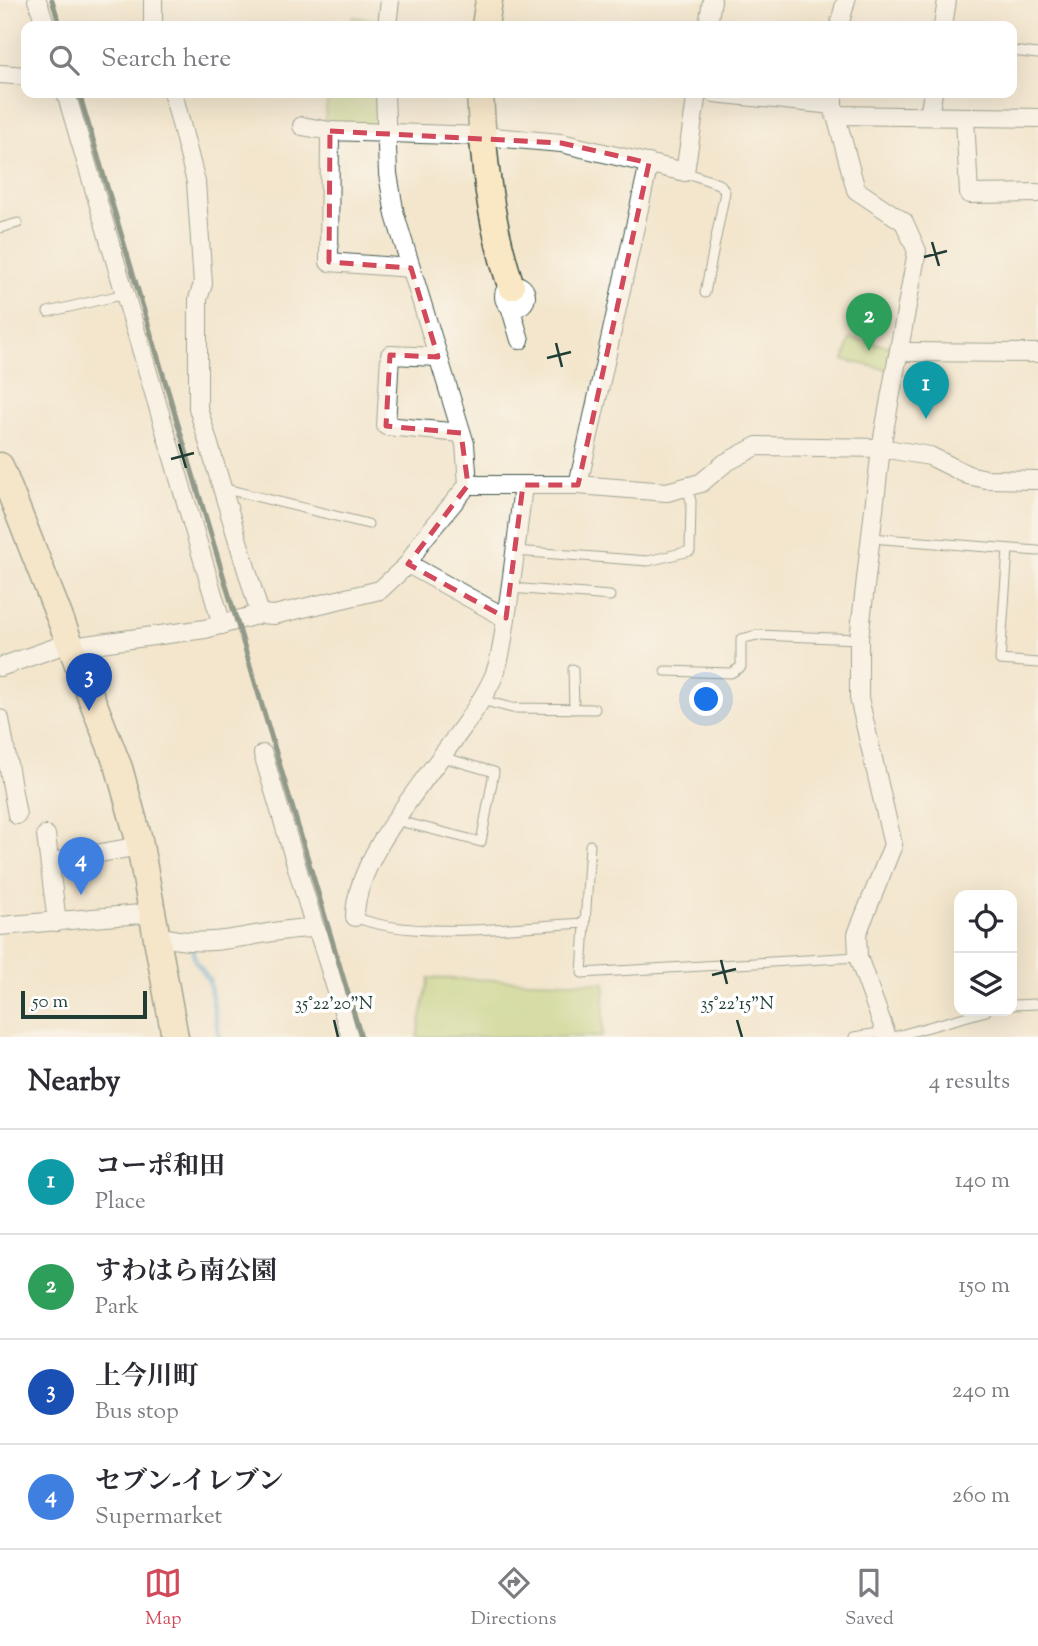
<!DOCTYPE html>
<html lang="en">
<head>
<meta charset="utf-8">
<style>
	:root { --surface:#fff; --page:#f2f2f3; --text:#2b2b33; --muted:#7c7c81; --line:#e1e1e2; --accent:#d1495b }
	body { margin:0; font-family:"Sorts Mill Goudy","Noto Serif JP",serif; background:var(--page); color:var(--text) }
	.controls { position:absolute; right:21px; bottom:21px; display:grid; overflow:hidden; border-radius:14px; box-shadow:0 7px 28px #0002 }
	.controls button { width:63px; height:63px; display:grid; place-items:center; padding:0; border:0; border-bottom:2px solid var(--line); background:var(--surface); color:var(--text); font:35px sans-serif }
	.scale { position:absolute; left:21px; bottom:18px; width:126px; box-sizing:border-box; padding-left:7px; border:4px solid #1f3d34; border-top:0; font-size:19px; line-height:24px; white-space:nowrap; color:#1f3d34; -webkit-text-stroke:5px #fff; paint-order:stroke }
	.you { position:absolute; left:707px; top:700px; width:24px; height:24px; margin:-18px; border:5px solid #fff; border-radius:50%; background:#1a73e8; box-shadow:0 0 0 10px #1a73e833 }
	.badge { display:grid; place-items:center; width:46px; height:46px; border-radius:50%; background:var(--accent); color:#fff; font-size:23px; font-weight:700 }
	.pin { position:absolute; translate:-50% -58px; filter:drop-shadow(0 2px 4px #0008) }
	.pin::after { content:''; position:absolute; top:37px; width:24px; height:21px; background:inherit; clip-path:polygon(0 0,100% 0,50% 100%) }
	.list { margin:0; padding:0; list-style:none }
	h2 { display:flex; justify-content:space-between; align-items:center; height:91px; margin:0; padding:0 28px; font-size:30px }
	h2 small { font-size:23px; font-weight:400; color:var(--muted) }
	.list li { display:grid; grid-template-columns:46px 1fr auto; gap:21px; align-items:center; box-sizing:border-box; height:105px; padding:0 28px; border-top:2px solid var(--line) }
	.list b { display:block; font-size:26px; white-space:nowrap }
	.list p { margin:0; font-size:23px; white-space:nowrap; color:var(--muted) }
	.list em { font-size:23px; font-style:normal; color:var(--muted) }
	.icon { flex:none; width:38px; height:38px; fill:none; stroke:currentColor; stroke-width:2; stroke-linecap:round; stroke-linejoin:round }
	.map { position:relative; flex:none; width:1038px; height:1037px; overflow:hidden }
	.search { position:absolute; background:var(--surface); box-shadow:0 7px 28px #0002; left:21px; right:21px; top:21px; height:77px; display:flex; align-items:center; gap:18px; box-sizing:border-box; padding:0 24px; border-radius:14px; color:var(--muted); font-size:26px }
	.sheet { height:511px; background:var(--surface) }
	nav { display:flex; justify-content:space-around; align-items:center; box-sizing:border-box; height:98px; border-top:2px solid var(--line); background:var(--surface); font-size:19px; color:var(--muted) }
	nav a { display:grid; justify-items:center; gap:4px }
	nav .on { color:var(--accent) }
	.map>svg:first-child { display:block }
</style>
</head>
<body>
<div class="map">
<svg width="1038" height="1037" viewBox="0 0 1038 1037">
	<rect width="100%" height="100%" fill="#fff"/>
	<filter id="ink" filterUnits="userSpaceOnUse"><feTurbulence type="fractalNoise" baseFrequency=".0143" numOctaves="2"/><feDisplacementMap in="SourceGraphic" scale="14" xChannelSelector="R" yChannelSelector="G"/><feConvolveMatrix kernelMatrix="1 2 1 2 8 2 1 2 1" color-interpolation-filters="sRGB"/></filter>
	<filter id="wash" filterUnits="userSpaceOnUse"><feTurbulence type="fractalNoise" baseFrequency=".00686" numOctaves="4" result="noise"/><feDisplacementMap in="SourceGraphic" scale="28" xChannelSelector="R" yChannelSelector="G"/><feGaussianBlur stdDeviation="1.57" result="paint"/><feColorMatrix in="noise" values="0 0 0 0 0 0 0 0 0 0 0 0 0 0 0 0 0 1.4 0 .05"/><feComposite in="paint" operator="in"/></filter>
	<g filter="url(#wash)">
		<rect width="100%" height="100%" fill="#f3e6cd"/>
		<g fill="#b6d177" stroke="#6a8756" stroke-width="2">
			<path d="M 353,17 L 380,20 L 380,26 L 352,26 Z"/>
			<path d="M 328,93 L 377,93 L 378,122 L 371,128 L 324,126 Z"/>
			<path d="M 850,338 L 893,347 L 889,370 L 844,360 Z"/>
			<path d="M 429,978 L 605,983 L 602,1037 L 417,1037 Z"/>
		</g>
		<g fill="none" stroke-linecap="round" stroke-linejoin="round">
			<path stroke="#64a9da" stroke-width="5" d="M 192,948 L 195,960 L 209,980 L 219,1037"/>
		</g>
	</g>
	<g filter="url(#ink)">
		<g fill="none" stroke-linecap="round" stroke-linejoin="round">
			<defs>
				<g id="lane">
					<path d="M 1012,51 L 1038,54"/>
					<path d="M 685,172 L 721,185 L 725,192 L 705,293"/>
					<path d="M 0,228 L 18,223"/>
					<path d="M 48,312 L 125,294"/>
					<path d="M 222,488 L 368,524"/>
					<path d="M 871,538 L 1038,551"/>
					<path d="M 1008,550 L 1000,660 L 1038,663"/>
					<path d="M 515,551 L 648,561 L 690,551 L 691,501 L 687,488"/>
					<path d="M 511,588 L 610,596"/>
					<path d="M 573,669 L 574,709"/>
					<path d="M 665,671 L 731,673 L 741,667 L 741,639 L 757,635 L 859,639"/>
					<path d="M 481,700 L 512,708 L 595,709"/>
					<path d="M 395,820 L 481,842 L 494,772 L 442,757"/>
					<path d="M 590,845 L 582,973 L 858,957"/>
					<path d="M 355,917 C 412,941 522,926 585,923"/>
					<path d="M 1012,1005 L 1038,1004"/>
					<path d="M 854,1037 L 885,1032"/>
					<path d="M 893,1037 L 986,1011"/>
				</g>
				<g id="street">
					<path d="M 37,0 L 46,26"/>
					<path d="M 153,26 L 153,0"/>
					<path d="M 387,26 L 390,0"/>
					<path d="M 708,26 L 712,0"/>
					<path d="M 839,26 L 846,0"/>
					<path d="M 943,26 L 947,0"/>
					<path d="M 0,74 L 26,76"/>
					<path d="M 66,93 L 222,625"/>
					<path d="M 173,93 L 196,182 L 203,284 L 198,299 L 198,408 L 260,614"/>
					<path d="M 714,93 L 833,105"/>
					<path d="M 833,93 L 833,105 L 856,190 L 904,222 L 917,251 L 881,448 L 859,639 L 859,698 L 893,845 L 857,934 L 858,957 L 887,1037"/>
					<path d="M 835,115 L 1038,118"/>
					<path d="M 929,116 L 933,93"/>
					<path d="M 965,117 L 969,194 L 1038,193"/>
					<path d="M 302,126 L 330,131"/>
					<path d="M 411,268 L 329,262 L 330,131 L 482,136 L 561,143 L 685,172 L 697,93"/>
					<circle cx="515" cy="296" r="11"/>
					<path d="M 510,306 L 520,340"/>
					<path d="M 908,352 L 1038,353"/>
					<path d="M 438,357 L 390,355 L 386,426 L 461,433"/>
					<path d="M 468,485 L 578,485 L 667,492 L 701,483 L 725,463 L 757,446 L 881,448 L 930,456 L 968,475 L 986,479 L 1038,480"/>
					<path d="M 578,485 L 649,163"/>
					<path d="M 408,564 L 506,618"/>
					<path d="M 71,647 L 205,629 L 260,614 L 274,615 L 380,590 L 408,564 L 421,542 L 468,485 L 465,444 L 395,215 L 388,174 L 385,93"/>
					<path d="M 0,667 L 69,643"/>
					<path d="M 0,719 L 17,815"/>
					<path d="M 263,754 L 315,928 L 320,937 L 351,1037"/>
					<path d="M 46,835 L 57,922"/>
					<path d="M 50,862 L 140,846"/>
					<path d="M 355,917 C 355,844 459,749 492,680 C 501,661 503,638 506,618 C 513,574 518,530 523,485"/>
					<path d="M 0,926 L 152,913"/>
					<path d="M 156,935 C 215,953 259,928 315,928"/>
				</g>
				<g id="secondary">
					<path d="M 485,26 L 489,0"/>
					<path d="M 480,93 C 483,159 490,223 511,286"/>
					<path d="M 0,466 L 119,768 L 139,840 L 175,1037"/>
				</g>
			</defs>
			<use href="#lane" stroke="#3f564b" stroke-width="11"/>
			<use href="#street" stroke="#3f564b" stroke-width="20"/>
			<use href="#secondary" stroke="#3f564b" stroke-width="29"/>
			<use href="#lane" stroke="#fff" stroke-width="9"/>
			<use href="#street" stroke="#fff" stroke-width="18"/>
			<use href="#secondary" stroke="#fae7c3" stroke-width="26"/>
			<g stroke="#1f3d34" stroke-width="5">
				<path d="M 52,0 L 60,26"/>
				<path d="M 79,93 L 361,1037"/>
			</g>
		</g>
	</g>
	<path d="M0 0H1038V1037H0ZM 330,131 L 561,143 L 649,163 L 578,485 L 523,485 L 506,618 L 408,564 L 468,485 L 461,433 L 386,426 L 390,355 L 438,357 L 411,268 L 329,262 Z" fill="#f3e6cd" fill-opacity=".55" fill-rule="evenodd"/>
	<path fill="none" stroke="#d1495b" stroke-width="5" stroke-dasharray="14 9" stroke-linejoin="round" d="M 330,131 L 561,143 L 649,163 L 578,485 L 523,485 L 506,618 L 408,564 L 468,485 L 461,433 L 386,426 L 390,355 L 438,357 L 411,268 L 329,262 Z"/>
	<path fill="none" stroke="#1f3d34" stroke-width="2.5" d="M 932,242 L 939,266M 924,257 L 947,251M 556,343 L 562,367M 547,358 L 571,352M 179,444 L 186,468M 171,459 L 194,453M 721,960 L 727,984M 712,975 L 736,969M 334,1020 L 338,1037M 737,1020 L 742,1037"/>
	<g font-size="18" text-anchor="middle" fill="#1f3d34" stroke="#fff" stroke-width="7" stroke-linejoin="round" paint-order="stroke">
		<text x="334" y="1009">35°22'20"N</text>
		<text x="737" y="1009">35°22'15"N</text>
	</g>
</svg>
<div class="controls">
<button><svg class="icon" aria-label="locate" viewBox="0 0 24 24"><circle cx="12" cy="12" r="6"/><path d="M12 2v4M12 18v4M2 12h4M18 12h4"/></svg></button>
<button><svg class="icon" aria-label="layers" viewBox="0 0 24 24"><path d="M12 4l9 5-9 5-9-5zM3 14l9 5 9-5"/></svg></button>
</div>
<div class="scale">50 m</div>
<div class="you"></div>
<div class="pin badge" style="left:926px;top:419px;background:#0f9aa8">1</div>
<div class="pin badge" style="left:869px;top:351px;background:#2e9e5b">2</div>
<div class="pin badge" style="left:89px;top:711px;background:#1a4fb4">3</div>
<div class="pin badge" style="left:81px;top:895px;background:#3f7fe0">4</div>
<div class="search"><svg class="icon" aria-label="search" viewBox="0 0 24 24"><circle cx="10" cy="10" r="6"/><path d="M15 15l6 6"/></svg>Search here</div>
</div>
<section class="sheet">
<h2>Nearby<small>4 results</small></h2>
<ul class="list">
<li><span class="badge" style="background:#0f9aa8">1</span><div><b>コーポ和田</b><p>Place</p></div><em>140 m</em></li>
<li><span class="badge" style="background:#2e9e5b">2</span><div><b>すわはら南公園</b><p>Park</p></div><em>150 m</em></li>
<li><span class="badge" style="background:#1a4fb4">3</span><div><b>上今川町</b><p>Bus stop</p></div><em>240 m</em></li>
<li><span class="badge" style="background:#3f7fe0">4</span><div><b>セブン-イレブン</b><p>Supermarket</p></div><em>260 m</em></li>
</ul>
</section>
<nav>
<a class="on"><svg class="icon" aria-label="map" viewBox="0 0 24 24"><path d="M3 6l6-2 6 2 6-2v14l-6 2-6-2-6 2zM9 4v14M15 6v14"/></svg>Map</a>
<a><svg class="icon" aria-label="directions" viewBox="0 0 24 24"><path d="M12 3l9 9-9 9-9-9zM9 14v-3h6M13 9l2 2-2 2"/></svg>Directions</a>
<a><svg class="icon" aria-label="saved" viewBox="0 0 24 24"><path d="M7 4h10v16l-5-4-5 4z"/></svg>Saved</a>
</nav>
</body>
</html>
